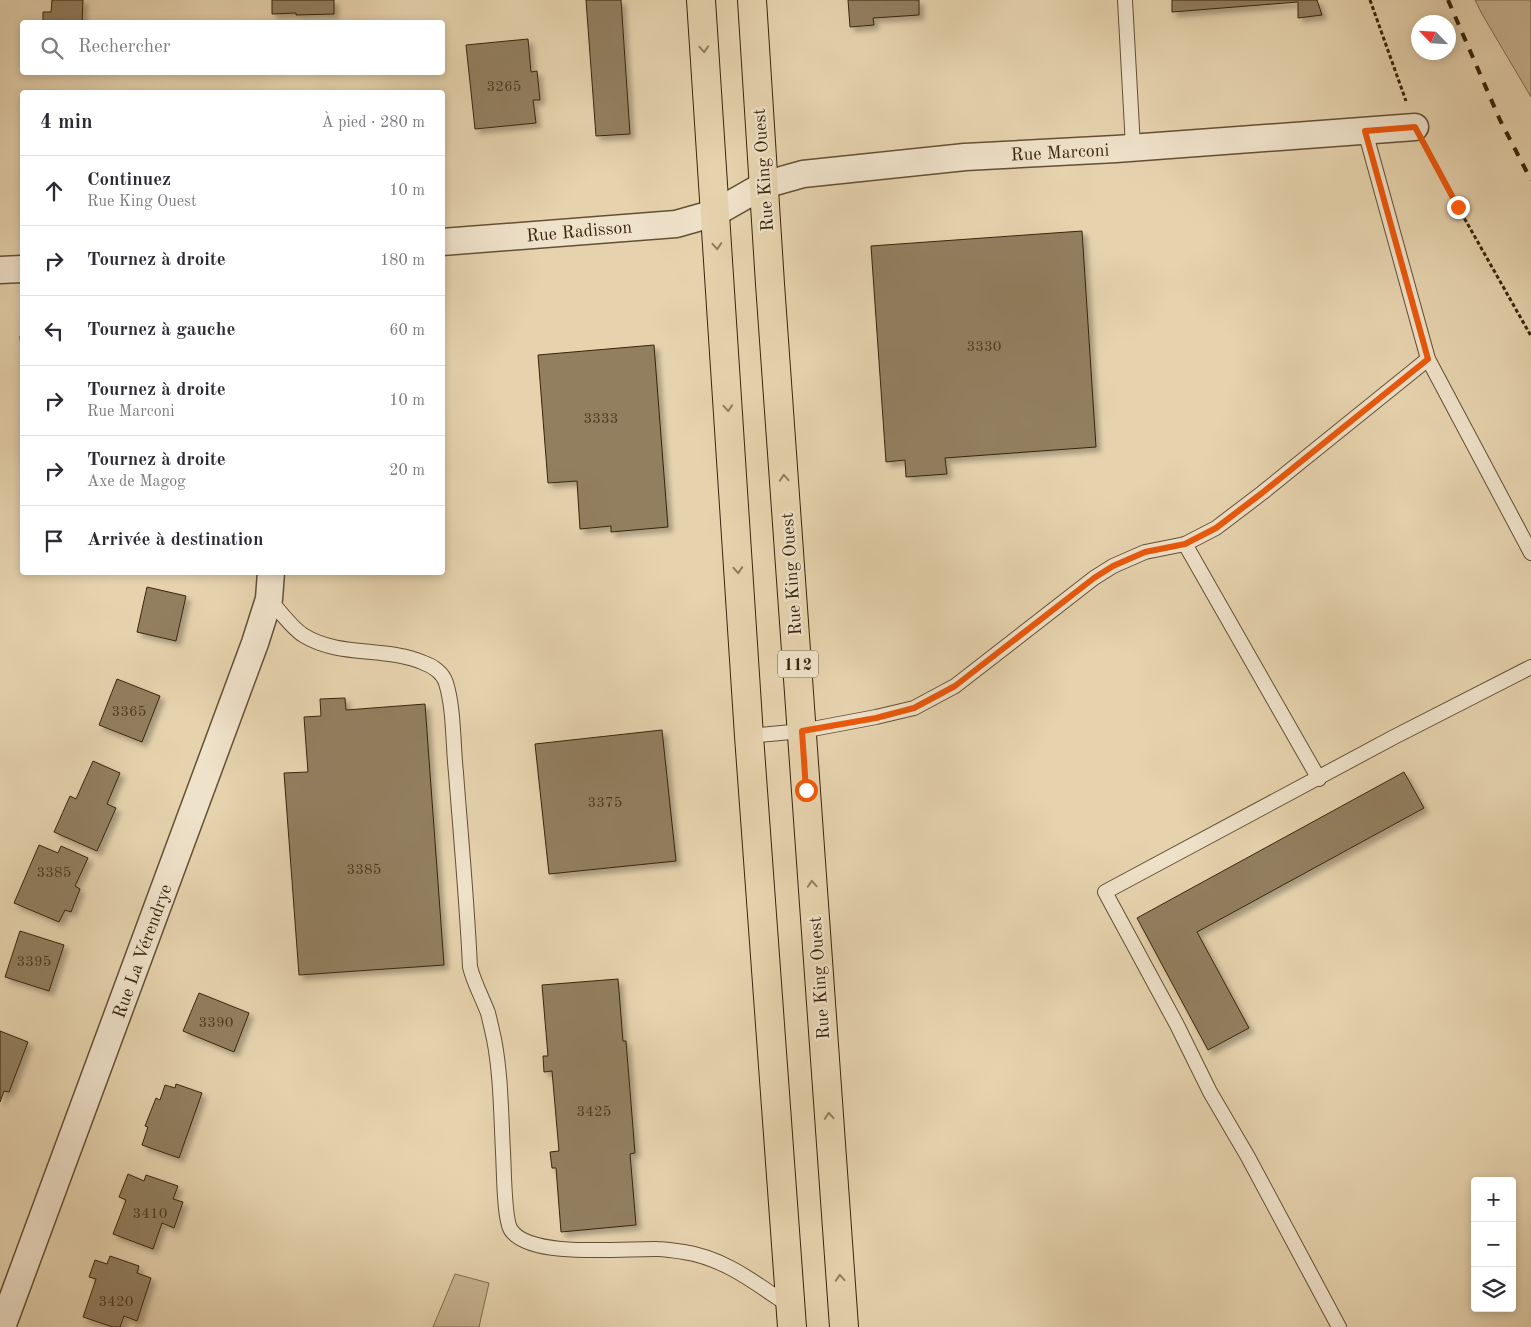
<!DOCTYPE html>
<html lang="fr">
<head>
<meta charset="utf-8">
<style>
	:root { --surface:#fff; --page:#f7f7f7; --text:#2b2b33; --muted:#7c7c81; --line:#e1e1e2 }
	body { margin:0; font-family:"Old Standard TT",serif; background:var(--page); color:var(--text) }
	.controls { position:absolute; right:15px; bottom:15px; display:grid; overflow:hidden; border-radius:5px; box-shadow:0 2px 8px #0003 }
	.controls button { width:45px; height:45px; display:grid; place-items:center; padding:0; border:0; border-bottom:1px solid var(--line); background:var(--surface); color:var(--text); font:25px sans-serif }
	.compass { position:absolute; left:1411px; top:15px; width:45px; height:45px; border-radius:50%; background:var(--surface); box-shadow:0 2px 8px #0003; rotate:295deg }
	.stop { position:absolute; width:15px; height:15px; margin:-11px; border:4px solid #ea580c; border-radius:50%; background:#fff }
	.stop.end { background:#ea580c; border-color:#fff; box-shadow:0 1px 5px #0008 }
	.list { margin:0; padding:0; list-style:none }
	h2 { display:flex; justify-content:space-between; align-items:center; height:65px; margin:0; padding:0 20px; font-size:21px }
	h2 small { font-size:16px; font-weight:400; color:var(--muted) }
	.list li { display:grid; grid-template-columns:32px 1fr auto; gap:15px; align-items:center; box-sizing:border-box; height:70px; padding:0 20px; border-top:1px solid var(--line) }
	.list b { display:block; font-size:19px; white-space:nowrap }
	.list p { margin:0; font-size:16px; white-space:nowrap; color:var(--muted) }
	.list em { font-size:16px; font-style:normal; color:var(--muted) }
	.icon { flex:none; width:28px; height:28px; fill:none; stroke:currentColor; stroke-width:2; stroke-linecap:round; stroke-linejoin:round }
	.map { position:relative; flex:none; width:1531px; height:1327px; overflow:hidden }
	.search { position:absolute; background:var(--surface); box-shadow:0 2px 8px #0003; left:20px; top:20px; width:425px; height:55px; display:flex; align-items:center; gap:12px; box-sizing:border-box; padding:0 18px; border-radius:5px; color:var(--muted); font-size:19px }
	.panel { position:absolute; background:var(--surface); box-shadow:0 2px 8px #0003; left:20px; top:90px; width:425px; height:485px; border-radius:5px }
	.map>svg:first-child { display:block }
</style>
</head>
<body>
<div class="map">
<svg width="1531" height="1327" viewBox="0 0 1531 1327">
	<defs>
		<filter id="shadow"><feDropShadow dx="4.5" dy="4.5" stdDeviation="2.5" flood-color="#0004"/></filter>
	</defs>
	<rect width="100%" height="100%" fill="#e6d3ae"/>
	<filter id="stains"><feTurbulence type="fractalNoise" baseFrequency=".004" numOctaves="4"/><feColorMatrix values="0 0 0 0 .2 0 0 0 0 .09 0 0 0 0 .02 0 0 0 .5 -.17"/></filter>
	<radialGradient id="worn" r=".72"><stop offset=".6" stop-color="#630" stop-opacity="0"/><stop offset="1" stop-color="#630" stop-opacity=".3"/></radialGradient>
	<g fill="#c8b592" stroke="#806c4e">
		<path d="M 1475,0 L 1531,0 L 1531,97 L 1482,14 Z"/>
		<path d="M 455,1274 L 489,1283 L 479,1327 L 433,1327 Z"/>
	</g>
	<g fill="#927f60" stroke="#38240b" filter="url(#shadow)">
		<path d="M 52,0 L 83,0 L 82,22 L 43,22 L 43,12 L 51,12 Z"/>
		<path d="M 272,0 L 334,0 L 334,14 L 296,15 L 296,13 L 272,14 Z"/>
		<path d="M 586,0 L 621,0 L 630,134 L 596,136 Z"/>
		<path d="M 848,0 L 919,0 L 919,15 L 873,18 L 874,25 L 850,27 Z"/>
		<path d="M 1172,0 L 1317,0 L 1322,15 L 1298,18 L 1298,2 L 1172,12 Z"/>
		<path d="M 528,39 L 531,72 L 537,71 L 540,100 L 533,100 L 536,123 L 475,129 L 466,45 Z"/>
		<path d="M 1082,231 L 1096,447 L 945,458 L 947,474 L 906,477 L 905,460 L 886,462 L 871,246 Z"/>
		<path d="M 22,335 L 22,366 L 20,336 Z"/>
		<path d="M 654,345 L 668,527 L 611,532 L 611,526 L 580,529 L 577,481 L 548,483 L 538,355 Z"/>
		<path d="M 147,587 L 186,596 L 176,641 L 137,632 Z"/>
		<path d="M 117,679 L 160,696 L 142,742 L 99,725 Z"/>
		<path d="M 345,698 L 346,710 L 425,704 L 444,965 L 299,975 L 284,773 L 308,772 L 304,717 L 321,716 L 320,699 Z"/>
		<path d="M 662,730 L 676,861 L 549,874 L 535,744 Z"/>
		<path d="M 93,761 L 120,773 L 107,804 L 116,808 L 97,851 L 54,832 L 70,796 L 76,799 Z"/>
		<path d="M 1404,772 L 1424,808 L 1197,932 L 1249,1028 L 1208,1050 L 1137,918 Z"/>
		<path d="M 39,845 L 58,853 L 61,846 L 88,858 L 75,886 L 80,889 L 71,912 L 65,910 L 59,922 L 14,903 Z"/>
		<path d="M 20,931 L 64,945 L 49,991 L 5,977 Z"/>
		<path d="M 618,979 L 623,1041 L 626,1041 L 635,1153 L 630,1154 L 636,1225 L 561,1232 L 556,1168 L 552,1168 L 550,1152 L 559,1151 L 552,1071 L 544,1072 L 543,1056 L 548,1056 L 542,985 Z"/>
		<path d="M 199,993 L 249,1013 L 234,1052 L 183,1031 Z"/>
		<path d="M 0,1031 L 28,1042 L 9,1092 L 4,1091 L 0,1102 Z"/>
		<path d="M 176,1084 L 202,1093 L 179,1158 L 142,1145 L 148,1127 L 145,1126 L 156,1098 L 160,1100 L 165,1085 L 175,1088 Z"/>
		<path d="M 128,1174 L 144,1181 L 146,1175 L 178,1186 L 173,1199 L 183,1202 L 174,1228 L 162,1223 L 153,1249 L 113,1234 L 126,1200 L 119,1197 Z"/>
		<path d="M 110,1256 L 139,1266 L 137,1273 L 151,1278 L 137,1321 L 124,1316 L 120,1327 L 113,1327 L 83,1317 L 96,1279 L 89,1277 L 95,1260 L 107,1264 Z"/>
	</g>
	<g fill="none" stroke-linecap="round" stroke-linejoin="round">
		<defs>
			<g id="lane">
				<path d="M 1125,0 L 1133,147"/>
				<path d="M 1365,131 L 1428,359 L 1531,553"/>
				<path d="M 1185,544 L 1319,779"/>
				<path d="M 269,599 C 279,610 291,627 303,635 C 340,658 385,646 424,663 C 433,666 443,673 446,683 C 454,708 453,746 456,773 C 461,838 467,902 470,967 C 474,983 482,997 488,1013 C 490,1021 492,1030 494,1039 C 501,1075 501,1114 503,1152 C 504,1168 504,1220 511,1230 C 530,1259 625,1248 658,1249 C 666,1249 675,1251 684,1252 C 725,1258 758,1285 791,1307"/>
				<path d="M 749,736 L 802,731 L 876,717 L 914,708 L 955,686 L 1094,578 L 1113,566 L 1145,552 L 1185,544 L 1216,528 L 1262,493 L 1428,359"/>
				<path d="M 1339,1327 L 1248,1157 L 1210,1092 L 1177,1025 L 1105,892 L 1394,737 L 1531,667"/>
			</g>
			<g id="street">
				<path d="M 442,242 L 676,224 L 715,213 L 764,185 L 803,174 L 965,157 L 1116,149 L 1415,127"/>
				<path d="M 0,270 L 22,269"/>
				<path d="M 2,1327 L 255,643 L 269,599 L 271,572"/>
			</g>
			<g id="primary">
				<path d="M 701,0 L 749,736 L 792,1327"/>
				<path d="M 752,0 L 770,284 L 844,1327"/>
			</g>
		</defs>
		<use href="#lane" stroke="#645034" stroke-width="16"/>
		<use href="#street" stroke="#645034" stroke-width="29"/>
		<use href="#primary" stroke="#38240b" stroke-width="30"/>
		<g stroke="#38240b" stroke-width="3" stroke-dasharray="4 2.5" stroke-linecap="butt">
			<path d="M 1370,0 L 1406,101"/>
			<path d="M 1427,150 L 1458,207 L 1531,336"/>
		</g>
		<use href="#lane" stroke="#efe2ca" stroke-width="14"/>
		<use href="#street" stroke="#efe2ca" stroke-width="26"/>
		<use href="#primary" stroke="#e6d3ae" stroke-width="28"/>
		<path stroke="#38240b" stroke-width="4" stroke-dasharray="9 9" stroke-linecap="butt" d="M 1448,0 L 1500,120 L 1531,180"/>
	</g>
	<defs><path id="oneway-chevron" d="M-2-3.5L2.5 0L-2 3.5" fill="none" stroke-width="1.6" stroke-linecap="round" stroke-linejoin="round" transform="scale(1.25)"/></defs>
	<g stroke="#8f7c5c">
		<use href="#oneway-chevron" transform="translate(704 49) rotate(86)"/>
		<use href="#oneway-chevron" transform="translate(717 246) rotate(86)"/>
		<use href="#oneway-chevron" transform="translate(728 408) rotate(86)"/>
		<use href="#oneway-chevron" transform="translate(784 478) rotate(-94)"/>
		<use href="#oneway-chevron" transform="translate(738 570) rotate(86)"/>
		<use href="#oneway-chevron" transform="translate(812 884) rotate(-94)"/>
		<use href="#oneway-chevron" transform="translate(829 1116) rotate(-94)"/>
		<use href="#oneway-chevron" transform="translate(840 1278) rotate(-94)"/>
	</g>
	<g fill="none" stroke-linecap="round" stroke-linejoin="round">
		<path stroke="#ea580c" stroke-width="6" d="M 806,790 L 802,731 L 876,718 L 914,708 L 955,686 L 1094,578 L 1113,566 L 1145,552 L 1185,544 L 1216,528 L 1262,493 L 1428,359 L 1365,131 L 1415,127 L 1458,207"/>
	</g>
	<g text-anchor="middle" stroke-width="4.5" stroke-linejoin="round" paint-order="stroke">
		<g font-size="15" fill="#4e3b20">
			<text x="504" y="91">3265</text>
			<text x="984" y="351">3330</text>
			<text x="601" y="423">3333</text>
			<text x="129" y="716">3365</text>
			<text x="605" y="807">3375</text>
			<text x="364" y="874">3385</text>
			<text x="54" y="877">3385</text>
			<text x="34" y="966">3395</text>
			<text x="216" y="1027">3390</text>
			<text x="594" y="1116">3425</text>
			<text x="150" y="1218">3410</text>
			<text x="116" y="1306">3420</text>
		</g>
		<rect fill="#efe2ca" stroke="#6f5d44" stroke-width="1" x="778" y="650.5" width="40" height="27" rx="4"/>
		<g font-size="16" font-weight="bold" fill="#38240b">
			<text x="798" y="670">112</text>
		</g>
		<g font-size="18" fill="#38240b" stroke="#efe2ca">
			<text transform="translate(1060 152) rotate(-3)" y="6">Rue Marconi</text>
			<text transform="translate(763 170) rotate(-94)" y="6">Rue King Ouest</text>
			<text transform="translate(579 231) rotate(-5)" y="6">Rue Radisson</text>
			<text transform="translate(791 574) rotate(-94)" y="6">Rue King Ouest</text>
			<text transform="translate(142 951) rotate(-70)" y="6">Rue La Vérendrye</text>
			<text transform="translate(819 978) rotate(-94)" y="6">Rue King Ouest</text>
		</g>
	</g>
	<rect width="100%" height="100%" filter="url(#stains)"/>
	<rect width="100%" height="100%" fill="url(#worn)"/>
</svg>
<div class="controls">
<button>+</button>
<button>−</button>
<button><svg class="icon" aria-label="layers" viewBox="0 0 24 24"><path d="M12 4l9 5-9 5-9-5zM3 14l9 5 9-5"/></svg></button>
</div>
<svg class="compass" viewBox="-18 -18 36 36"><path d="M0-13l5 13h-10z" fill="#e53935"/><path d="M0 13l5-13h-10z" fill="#7c7c81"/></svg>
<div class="stop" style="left:806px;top:790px"></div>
<div class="stop end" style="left:1458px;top:207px"></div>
<div class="search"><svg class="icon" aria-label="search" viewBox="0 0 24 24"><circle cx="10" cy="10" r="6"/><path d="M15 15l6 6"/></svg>Rechercher</div>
<section class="panel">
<h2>4 min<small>À pied · 280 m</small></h2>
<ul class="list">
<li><svg class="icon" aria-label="ahead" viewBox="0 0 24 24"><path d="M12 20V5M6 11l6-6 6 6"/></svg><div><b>Continuez</b><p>Rue King Ouest</p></div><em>10 m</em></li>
<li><svg class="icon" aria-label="right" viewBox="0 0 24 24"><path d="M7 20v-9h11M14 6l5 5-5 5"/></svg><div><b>Tournez à droite</b></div><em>180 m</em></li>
<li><svg class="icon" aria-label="left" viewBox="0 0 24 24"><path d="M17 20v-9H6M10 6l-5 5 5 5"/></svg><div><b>Tournez à gauche</b></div><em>60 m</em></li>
<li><svg class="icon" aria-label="right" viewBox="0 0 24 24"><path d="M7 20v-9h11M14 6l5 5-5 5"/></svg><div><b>Tournez à droite</b><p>Rue Marconi</p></div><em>10 m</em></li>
<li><svg class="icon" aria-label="right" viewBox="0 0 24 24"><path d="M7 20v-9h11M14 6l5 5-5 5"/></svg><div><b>Tournez à droite</b><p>Axe de Magog</p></div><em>20 m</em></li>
<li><svg class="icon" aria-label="arrive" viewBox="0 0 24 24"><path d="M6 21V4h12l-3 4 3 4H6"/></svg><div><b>Arrivée à destination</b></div></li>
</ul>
</section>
</div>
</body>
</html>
